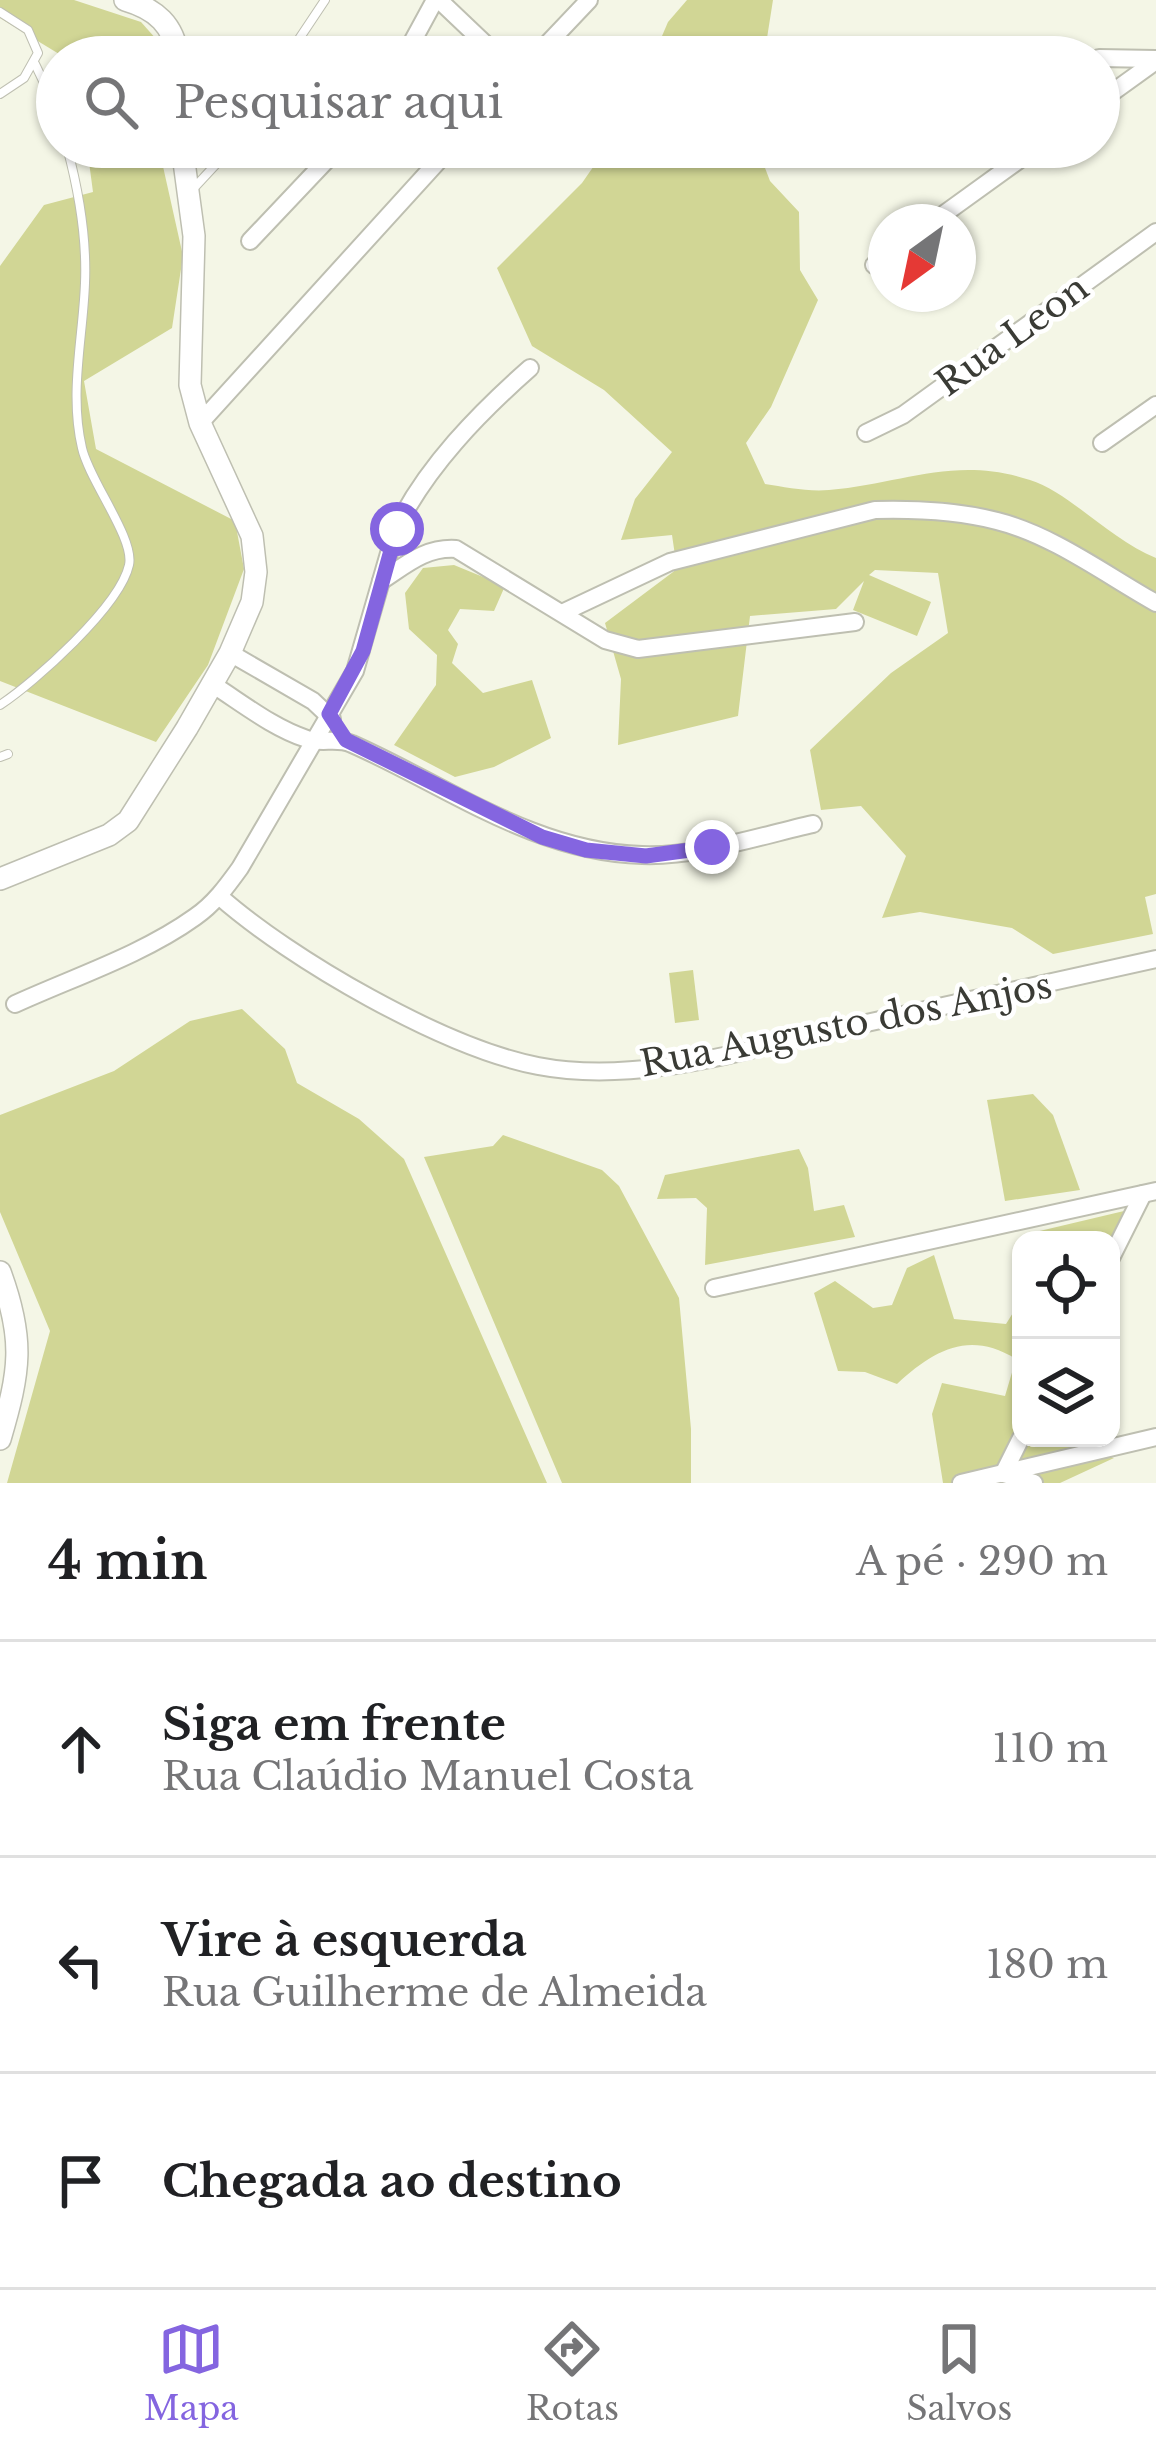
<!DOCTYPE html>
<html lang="pt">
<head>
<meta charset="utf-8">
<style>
	:root { --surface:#fff; --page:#f2f2f2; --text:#202124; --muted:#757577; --line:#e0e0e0; --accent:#8465e0 }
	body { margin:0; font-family:"Libre Baskerville",serif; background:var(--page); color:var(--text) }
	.controls { position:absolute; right:36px; bottom:36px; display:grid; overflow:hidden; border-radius:24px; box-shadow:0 3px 9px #0004 }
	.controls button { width:108px; height:108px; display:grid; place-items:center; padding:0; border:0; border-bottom:3px solid var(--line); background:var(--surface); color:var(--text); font:60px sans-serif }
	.compass { position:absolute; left:868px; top:204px; width:108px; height:108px; border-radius:50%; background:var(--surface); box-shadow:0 3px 9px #0004; rotate:213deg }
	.stop { position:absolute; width:36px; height:36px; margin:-27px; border:9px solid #8465e0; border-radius:50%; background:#fff }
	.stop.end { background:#8465e0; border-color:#fff; box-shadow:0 3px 12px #0008 }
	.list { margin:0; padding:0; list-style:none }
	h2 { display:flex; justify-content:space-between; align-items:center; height:156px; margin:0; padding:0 48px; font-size:51px }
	h2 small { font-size:39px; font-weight:400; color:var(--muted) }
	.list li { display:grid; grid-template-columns:78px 1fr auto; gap:36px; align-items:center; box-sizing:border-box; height:216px; padding:0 48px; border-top:3px solid var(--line) }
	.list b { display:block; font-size:45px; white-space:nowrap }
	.list p { margin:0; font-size:39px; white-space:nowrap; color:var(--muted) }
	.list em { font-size:39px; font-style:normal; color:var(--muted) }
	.icon { flex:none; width:66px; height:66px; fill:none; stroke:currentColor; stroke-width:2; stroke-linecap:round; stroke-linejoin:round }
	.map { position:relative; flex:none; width:1156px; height:1483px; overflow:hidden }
	.search { position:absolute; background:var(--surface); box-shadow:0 3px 9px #0004; left:36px; right:36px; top:36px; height:132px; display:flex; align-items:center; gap:30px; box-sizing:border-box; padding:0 42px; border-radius:66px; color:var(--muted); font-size:45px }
	.sheet { height:804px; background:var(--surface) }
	nav { display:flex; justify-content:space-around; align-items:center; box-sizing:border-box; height:168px; border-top:3px solid var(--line); background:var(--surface); font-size:33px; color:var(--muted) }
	nav a { display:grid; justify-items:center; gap:6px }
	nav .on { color:var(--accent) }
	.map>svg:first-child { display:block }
</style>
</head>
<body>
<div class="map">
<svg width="1156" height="1483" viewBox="0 0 1156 1483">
	<rect width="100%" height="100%" fill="#f4f6e6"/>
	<g fill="#d1d695">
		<path d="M 0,0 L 74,0 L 141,22 L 165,49 L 165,57 L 64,57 L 0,18 Z"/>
		<path d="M 687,0 L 773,0 L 764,57 L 653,57 L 668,22 Z"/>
		<path d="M 87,147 L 163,147 L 162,162 L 183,256 L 172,328 L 84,381 L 96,449 L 235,521 L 244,569 L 208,665 L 156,742 L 0,681 L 0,266 L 44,205 L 93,192 Z"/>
		<path d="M 607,147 L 757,147 L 770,181 L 799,212 L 800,270 L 818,300 L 771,407 L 746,443 L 765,484 C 785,487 808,492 829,490 C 902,484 954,455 1030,480 C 1069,492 1111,540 1156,558 L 1156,894 L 1145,897 L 1153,934 L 1053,954 L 1012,928 L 920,912 L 882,918 L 906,856 L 861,806 L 821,810 L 810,750 L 891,673 L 948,633 L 938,573 L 875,570 L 869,575 L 931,602 L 917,636 L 853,610 L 864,581 L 836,609 L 750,616 L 738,716 L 618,745 L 621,679 L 605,623 L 677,569 L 672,535 L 621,540 L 635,499 L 672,452 L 604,390 L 532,346 L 497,268 L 582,183 Z"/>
		<path d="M 454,565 L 505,586 L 494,611 L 460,609 L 448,630 L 458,644 L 452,663 L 483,693 L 532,680 L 551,738 L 494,767 L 455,777 L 394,745 L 436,685 L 437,655 L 409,629 L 405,593 L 423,568 Z"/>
		<path d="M 693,970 L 699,1020 L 675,1023 L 669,973 Z"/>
		<path d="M 242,1009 L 285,1049 L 297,1083 L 359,1119 L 404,1159 L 547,1483 L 7,1483 L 50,1331 L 0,1212 L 0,1115 L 114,1071 L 190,1021 Z"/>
		<path d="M 1033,1094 L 1053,1115 L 1080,1190 L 1005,1201 L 987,1100 Z"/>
		<path d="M 503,1135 L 602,1170 L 619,1186 L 679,1298 L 691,1429 L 691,1483 L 562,1483 L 424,1157 L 493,1146 Z"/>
		<path d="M 799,1149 L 808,1168 L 814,1211 L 844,1205 L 855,1237 L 705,1265 L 707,1208 L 696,1198 L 657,1199 L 665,1175 Z"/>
		<path d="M 1124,1211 L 1111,1240 L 1027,1240 L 1027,1234 Z"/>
		<path d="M 934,1255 L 954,1319 L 1006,1324 L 1021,1300 L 1021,1438 L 1058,1438 L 1114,1458 L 1060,1483 L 943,1483 L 932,1414 L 942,1383 L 1005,1396 L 1016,1359 C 969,1330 934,1350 897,1384 L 865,1372 L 838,1371 L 814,1293 L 835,1281 L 873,1308 L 892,1305 L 907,1268 Z"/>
	</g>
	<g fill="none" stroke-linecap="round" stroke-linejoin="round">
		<defs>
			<g id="service">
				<path d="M 0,12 L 28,30 L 38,53 L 24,78 L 0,94"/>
				<path d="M 287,57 L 325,0"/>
				<path d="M 35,64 L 57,110"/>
				<path d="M 193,189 L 232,147"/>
				<path d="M 0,705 C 35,682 120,606 129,565 C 135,539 89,480 82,448 C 69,393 83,338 85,283 C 87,236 79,192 67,147"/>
				<path d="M 0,757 L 8,754"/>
			</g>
			<g id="minor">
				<path d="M 439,0 L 499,57"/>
				<path d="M 881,55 L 1012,57"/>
				<path d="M 404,57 L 435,0"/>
				<path d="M 535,57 L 589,0"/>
				<path d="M 1099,58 L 1156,59"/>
				<path d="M 1099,102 L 1156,61"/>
				<path d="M 933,222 L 1037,147"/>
				<path d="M 250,241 L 339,147"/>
				<path d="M 874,265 L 886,256"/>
				<path d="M 200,423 L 451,147"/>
				<path d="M 866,433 L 903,415 L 1156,232"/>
				<path d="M 1102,443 L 1156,405"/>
				<path d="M 381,581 C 406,565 425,547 456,549 L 605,640 L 638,649 L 855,622"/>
				<path d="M 564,612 L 670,562 L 875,510 C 914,509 959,511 997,521 C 1053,535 1106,575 1156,603"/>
				<path d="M 230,653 L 313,701 L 332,719"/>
				<path d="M 212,684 C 242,703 273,728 307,739 C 322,744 338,737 352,744 C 447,786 534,852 642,855 C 698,857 759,836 813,824"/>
				<path d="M 219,896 C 290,959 444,1048 538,1066 C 636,1085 741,1051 835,1030 C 942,1007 1049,983 1156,959"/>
				<path d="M 15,1004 C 74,977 142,955 195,917 C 214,904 227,886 240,868 L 355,671 L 396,529 C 426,467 479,413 530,368"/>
				<path d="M 1111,1258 L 1143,1194"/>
				<path d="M 714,1288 L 1156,1191"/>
				<path d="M 1003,1474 L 1021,1438"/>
				<path d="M 1004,1474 L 1034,1483"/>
				<path d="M 961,1483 L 1156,1437"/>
			</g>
			<g id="tertiary">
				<path d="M 125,0 C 156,9 174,25 178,57"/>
				<path d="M 0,879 L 109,835 L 128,821 L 187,728 L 230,653 L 252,602 L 256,572 L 252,536 L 200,423 L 190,385 L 194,236 L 182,147"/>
				<path d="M 0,1272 C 25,1340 20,1371 0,1439"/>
			</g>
		</defs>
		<use href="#service" stroke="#bebfb1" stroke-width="10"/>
		<use href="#minor" stroke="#bebfb1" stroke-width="20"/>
		<use href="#tertiary" stroke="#bebfb1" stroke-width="24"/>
		<use href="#service" stroke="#fff" stroke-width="8"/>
		<use href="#minor" stroke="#fff" stroke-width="16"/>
		<use href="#tertiary" stroke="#fff" stroke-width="21"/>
	</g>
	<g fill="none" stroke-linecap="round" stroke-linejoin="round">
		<path stroke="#8465e0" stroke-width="15" d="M 397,529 L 363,651 L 329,714 L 346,740 L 542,837 L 586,850 L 646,856 L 712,847"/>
	</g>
	<g text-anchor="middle" stroke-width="9" stroke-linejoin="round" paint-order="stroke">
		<g font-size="36" fill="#3a3b35" stroke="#fff">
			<text transform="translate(1012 335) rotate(-36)" y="13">Rua Leon</text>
			<text transform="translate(846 1024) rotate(-11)" y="13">Rua Augusto dos Anjos</text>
		</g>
	</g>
</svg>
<div class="controls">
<button><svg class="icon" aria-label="locate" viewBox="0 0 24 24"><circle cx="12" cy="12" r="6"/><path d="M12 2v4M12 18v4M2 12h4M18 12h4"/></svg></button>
<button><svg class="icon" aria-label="layers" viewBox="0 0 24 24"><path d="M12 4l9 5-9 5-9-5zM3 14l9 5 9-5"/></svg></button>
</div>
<svg class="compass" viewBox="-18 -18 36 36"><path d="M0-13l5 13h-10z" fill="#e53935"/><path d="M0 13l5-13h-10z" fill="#757577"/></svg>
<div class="stop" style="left:397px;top:529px"></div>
<div class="stop end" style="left:712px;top:847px"></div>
<div class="search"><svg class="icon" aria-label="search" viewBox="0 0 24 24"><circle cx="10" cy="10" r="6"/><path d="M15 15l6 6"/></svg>Pesquisar aqui</div>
</div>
<section class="sheet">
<h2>4 min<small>A pé · 290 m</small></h2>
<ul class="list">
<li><svg class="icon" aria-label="ahead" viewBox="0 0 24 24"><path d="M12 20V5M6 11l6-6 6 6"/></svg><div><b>Siga em frente</b><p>Rua Claúdio Manuel Costa</p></div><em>110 m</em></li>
<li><svg class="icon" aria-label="left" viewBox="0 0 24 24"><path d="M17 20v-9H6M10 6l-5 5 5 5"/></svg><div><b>Vire à esquerda</b><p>Rua Guilherme de Almeida</p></div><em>180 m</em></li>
<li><svg class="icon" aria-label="arrive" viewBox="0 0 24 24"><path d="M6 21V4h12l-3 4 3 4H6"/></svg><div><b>Chegada ao destino</b></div></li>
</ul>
</section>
<nav>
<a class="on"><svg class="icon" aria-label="map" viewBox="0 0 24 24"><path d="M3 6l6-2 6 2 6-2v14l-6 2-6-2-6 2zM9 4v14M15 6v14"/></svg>Mapa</a>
<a><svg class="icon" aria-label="directions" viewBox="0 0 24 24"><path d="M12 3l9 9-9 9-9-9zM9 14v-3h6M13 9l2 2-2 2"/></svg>Rotas</a>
<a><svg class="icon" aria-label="saved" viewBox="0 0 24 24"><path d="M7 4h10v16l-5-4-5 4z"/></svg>Salvos</a>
</nav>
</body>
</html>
